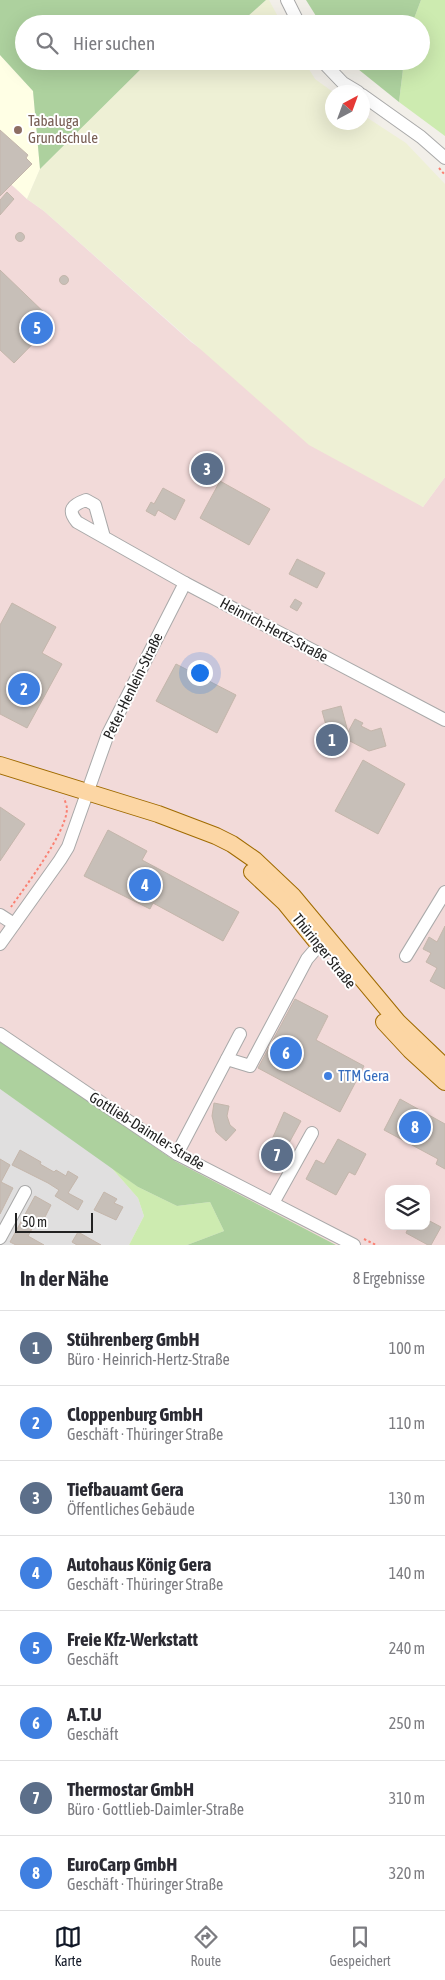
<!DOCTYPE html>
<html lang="de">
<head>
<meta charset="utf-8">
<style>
	:root { --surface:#fff; --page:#f7f7f7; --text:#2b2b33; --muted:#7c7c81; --line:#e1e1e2; --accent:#111827 }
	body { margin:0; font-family:"Asap Condensed",sans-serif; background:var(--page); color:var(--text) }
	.controls { position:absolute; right:15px; bottom:15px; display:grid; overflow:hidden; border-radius:10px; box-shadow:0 5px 20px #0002 }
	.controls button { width:45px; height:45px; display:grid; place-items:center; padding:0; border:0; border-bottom:1px solid var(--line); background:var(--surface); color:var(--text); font:25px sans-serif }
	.compass { position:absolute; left:325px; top:85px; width:45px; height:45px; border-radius:50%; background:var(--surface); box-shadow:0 5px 20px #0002; rotate:41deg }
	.scale { position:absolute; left:15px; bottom:12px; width:78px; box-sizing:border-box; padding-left:5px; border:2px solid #222; border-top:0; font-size:14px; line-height:18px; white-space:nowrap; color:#222; -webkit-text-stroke:4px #fff; paint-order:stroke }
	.you { position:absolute; left:199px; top:672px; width:18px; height:18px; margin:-12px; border:4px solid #fff; border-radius:50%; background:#1a73e8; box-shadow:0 0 0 8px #1a73e833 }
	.badge { display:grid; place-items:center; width:32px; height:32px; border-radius:50%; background:var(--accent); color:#fff; font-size:16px; font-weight:700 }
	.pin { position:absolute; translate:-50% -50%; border:2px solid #fff; box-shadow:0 1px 5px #0006 }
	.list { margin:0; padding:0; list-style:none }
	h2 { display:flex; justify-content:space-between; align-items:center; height:65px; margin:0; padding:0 20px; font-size:21px }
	h2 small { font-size:16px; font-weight:400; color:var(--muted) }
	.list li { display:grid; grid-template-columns:32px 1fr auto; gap:15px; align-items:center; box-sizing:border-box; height:75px; padding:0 20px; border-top:1px solid var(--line) }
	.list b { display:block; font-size:19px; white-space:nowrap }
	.list p { margin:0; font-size:16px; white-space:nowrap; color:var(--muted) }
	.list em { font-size:16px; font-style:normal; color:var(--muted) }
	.icon { flex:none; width:28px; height:28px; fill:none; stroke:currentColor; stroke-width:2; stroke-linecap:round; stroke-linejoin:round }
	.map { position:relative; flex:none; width:445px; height:1245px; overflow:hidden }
	.search { position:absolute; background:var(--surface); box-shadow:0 5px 20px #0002; left:15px; right:15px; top:15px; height:55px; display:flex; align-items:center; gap:12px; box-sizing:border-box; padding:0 18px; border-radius:28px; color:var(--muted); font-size:19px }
	.sheet { height:665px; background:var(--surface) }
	nav { display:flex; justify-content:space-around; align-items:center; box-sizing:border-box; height:70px; border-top:1px solid var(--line); background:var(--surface); font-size:14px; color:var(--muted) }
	nav a { display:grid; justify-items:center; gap:2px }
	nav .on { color:var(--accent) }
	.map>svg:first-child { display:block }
</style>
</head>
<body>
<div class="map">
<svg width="445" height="1245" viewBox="0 0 445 1245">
	<rect width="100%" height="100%" fill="#f2efe9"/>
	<path fill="#e0dfdf" d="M 0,1089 L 109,1165 L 138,1198 L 144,1216 L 129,1245 L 0,1245 Z"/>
	<path fill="#f2dad9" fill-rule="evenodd" d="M 0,174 L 27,199 L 44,211 L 191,342 L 423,507 L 445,477 L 445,1245 L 336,1245 L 175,1161 L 0,1040 ZM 389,1189 L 426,1189 L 426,1226 L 389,1226 Z"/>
	<path fill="#ffffe5" d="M 0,55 L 33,91 L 40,169 L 27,199 L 0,174 Z"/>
	<g fill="#eef0d5">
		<path d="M 266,0 L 269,0 L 282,24 L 239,24 Z"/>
		<path d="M 149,61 L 304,61 L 315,79 L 333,92 L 332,122 L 362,122 L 363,115 L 406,143 L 445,184 L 445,477 L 423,507 L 309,445 L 44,211 L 27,199 L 40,169 Z"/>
	</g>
	<g fill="#cdebb0">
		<path d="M 421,0 L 445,0 L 445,136 L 399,102 L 404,61 L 421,61 L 421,24 L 412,24 Z"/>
		<path d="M 109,1165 L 138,1187 L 177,1206 L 210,1202 L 224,1231 L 187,1245 L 129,1245 L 144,1216 L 138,1198 Z"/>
	</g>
	<g fill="#add19e">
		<path d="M 0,0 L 266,0 L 239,24 L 24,24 L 24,61 L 149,61 L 40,169 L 33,91 L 0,55 Z"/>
		<path d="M 306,0 L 421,0 L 412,24 L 321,24 Z"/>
		<path d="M 348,61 L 404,61 L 399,102 Z"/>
		<path d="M 0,1040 L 175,1161 L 336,1245 L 187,1245 L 224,1231 L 210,1202 L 177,1206 L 138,1187 L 0,1089 Z"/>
	</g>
	<g fill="#c7bfb8" stroke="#c4b6ab">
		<path d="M 0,130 L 28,155 L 26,158 L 32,164 L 0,196 Z"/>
		<path d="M 7,192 L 14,199 L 0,215 L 0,200 Z"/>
		<circle cx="20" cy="237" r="4.5"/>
		<path d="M 0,270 L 54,322 L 14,363 L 0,350 Z"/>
		<circle cx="64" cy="280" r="4.5"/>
		<path d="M 220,481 L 270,509 L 249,545 L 200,518 Z"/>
		<path d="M 163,488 L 185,500 L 175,520 L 158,510 L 155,516 L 146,511 L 151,502 L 154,504 Z"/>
		<path d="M 297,559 L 325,573 L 317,588 L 289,574 Z"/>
		<path d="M 295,599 L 302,603 L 297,611 L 290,607 Z"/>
		<path d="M 12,603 L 56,627 L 42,653 L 62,664 L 27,728 L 0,714 L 0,625 Z"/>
		<path d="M 176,664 L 236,695 L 217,733 L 156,701 Z"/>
		<path d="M 341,706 L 348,732 L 355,719 L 363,723 L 361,726 L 371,731 L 381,728 L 386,746 L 369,751 L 327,729 L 322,711 Z"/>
		<path d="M 363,760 L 405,784 L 378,834 L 335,811 Z"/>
		<path d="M 0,807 L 25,824 L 0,861 Z"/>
		<path d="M 108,830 L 147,851 L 142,860 L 239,912 L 223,941 L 153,903 L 150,909 L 84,876 Z"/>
		<path d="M 445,926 L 445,989 L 430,981 L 437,968 L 426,962 L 431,953 L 423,949 L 429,937 L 437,942 Z"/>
		<path d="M 295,999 L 328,1016 L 316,1040 L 364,1066 L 340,1112 L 258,1068 Z"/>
		<path d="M 400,1099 L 445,1124 L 445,1169 L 436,1164 L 438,1159 L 384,1130 Z"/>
		<path d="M 214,1103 L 229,1106 L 227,1116 L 230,1125 L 236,1130 L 226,1141 L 216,1132 L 212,1116 Z"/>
		<path d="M 284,1112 L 301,1121 L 289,1143 L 291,1144 L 282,1162 L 266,1153 Z"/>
		<path d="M 338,1139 L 366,1154 L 355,1175 L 349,1172 L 336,1195 L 306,1179 L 316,1160 L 324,1164 Z"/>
		<path d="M 20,1150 L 41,1162 L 40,1164 L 54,1172 L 56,1170 L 66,1176 L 68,1171 L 78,1177 L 68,1193 L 83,1201 L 78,1210 L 55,1196 L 59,1190 L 48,1183 L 12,1165 Z"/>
		<path d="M 0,1159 L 10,1165 L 1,1182 L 13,1188 L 0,1214 Z"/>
		<path d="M 104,1192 L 117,1199 L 114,1203 L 123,1207 L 116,1220 L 94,1210 Z"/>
		<path d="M 35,1196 L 51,1205 L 43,1221 L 38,1218 L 28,1236 L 44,1245 L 16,1245 L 10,1242 Z"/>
		<path d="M 426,1219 L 441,1227 L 431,1245 L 428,1245 L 406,1233 L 409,1226 L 426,1226 Z"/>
		<path d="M 78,1232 L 101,1245 L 77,1245 L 72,1242 Z"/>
	</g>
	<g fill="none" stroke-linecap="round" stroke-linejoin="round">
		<defs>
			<g id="minor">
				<path d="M 287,0 L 299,24"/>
				<path d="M 322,61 L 343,83 L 358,92"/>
				<path d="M 362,95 L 421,137 L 445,158"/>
				<path d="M 104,537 L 95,505 L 86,500 C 72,505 67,510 77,522 L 185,583 L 445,720"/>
				<path d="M 0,915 L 14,924"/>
				<path d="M 0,944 L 60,860 L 68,847 L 108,734 L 185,583"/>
				<path d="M 406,956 L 445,892"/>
				<path d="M 0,1034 L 177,1154 L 354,1245"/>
				<path d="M 227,1059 L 250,1066 L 307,959 L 319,945"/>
				<path d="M 177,1154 L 240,1034"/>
				<path d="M 273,1203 L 312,1133"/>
				<path d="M 0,1238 L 25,1192"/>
			</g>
			<g id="major">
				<path d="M 0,765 L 158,814 L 216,836 L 232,844 L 255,860 L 293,896 L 398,1022 L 445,1067"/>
				<path d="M 252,872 L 285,903 L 320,946"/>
				<path d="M 384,1022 L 410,1050 L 445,1082"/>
			</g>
		</defs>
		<use href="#minor" stroke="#a9a9a9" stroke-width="14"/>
		<use href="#major" stroke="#a06b00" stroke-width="18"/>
		<g stroke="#fa8072" stroke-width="2" stroke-dasharray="2.5 2.5" stroke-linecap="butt">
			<path d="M 439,168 L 445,175"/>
			<path d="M 11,907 C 25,887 66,833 67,809 C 67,806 65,801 64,798"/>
			<path d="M 364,1239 L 376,1245"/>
		</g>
		<use href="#minor" stroke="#fff" stroke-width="12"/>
		<use href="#major" stroke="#fcd6a4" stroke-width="16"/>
	</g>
	<circle fill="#8d6e63" stroke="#fff" stroke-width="2" cx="18" cy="130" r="5"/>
	<circle fill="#3f7fe0" stroke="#fff" stroke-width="2" cx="328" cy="1076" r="5"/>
	<g text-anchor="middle" stroke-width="4" stroke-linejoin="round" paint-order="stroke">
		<g font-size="15" fill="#785e54" stroke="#fff" text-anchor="start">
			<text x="28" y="126">Tabaluga<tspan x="28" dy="17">Grundschule</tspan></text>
		</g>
		<g font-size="15" fill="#222" stroke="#fff">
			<text transform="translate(274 630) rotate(28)" y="5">Heinrich-Hertz-Straße</text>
			<text transform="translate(133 686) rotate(-64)" y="5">Peter-Henlein-Straße</text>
			<text transform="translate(324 951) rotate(51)" y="5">Thüringer Straße</text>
			<text transform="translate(147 1131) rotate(32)" y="5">Gottlieb-Daimler-Straße</text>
		</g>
		<g font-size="15" fill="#366cbe" stroke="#fff" text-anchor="start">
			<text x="338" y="1081">TTM Gera</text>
		</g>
	</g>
</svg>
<div class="controls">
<button><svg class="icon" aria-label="layers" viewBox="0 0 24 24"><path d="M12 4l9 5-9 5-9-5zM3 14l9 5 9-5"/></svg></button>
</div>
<svg class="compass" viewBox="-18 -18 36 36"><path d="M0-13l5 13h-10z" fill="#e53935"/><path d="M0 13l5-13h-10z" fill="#7c7c81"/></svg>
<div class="scale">50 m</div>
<div class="you"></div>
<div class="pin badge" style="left:332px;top:740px;background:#5c6f8a">1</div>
<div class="pin badge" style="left:24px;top:689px;background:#3f7fe0">2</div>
<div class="pin badge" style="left:207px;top:469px;background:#5c6f8a">3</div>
<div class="pin badge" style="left:145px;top:885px;background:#3f7fe0">4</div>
<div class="pin badge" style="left:37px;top:328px;background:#3f7fe0">5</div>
<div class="pin badge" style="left:286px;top:1053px;background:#3f7fe0">6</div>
<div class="pin badge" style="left:277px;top:1155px;background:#5c6f8a">7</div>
<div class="pin badge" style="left:415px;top:1127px;background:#3f7fe0">8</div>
<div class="search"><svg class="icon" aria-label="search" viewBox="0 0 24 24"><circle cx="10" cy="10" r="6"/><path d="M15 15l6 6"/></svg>Hier suchen</div>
</div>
<section class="sheet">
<h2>In der Nähe<small>8 Ergebnisse</small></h2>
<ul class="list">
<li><span class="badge" style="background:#5c6f8a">1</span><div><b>Stührenberg GmbH</b><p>Büro · Heinrich-Hertz-Straße</p></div><em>100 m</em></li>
<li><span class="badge" style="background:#3f7fe0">2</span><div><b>Cloppenburg GmbH</b><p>Geschäft · Thüringer Straße</p></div><em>110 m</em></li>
<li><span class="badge" style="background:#5c6f8a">3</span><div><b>Tiefbauamt Gera</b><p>Öffentliches Gebäude</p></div><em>130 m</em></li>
<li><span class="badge" style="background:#3f7fe0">4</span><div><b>Autohaus König Gera</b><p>Geschäft · Thüringer Straße</p></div><em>140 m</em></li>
<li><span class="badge" style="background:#3f7fe0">5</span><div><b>Freie Kfz-Werkstatt</b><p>Geschäft</p></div><em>240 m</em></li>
<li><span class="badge" style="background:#3f7fe0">6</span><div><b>A.T.U</b><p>Geschäft</p></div><em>250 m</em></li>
<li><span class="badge" style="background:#5c6f8a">7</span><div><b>Thermostar GmbH</b><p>Büro · Gottlieb-Daimler-Straße</p></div><em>310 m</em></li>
<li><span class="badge" style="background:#3f7fe0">8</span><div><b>EuroCarp GmbH</b><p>Geschäft · Thüringer Straße</p></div><em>320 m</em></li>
</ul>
</section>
<nav>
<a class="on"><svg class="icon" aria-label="map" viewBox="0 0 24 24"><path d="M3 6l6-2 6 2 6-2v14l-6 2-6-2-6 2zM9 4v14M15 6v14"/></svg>Karte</a>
<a><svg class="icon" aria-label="directions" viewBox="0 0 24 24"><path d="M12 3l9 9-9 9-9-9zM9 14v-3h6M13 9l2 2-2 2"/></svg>Route</a>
<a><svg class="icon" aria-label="saved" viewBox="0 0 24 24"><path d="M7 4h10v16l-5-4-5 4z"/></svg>Gespeichert</a>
</nav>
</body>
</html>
